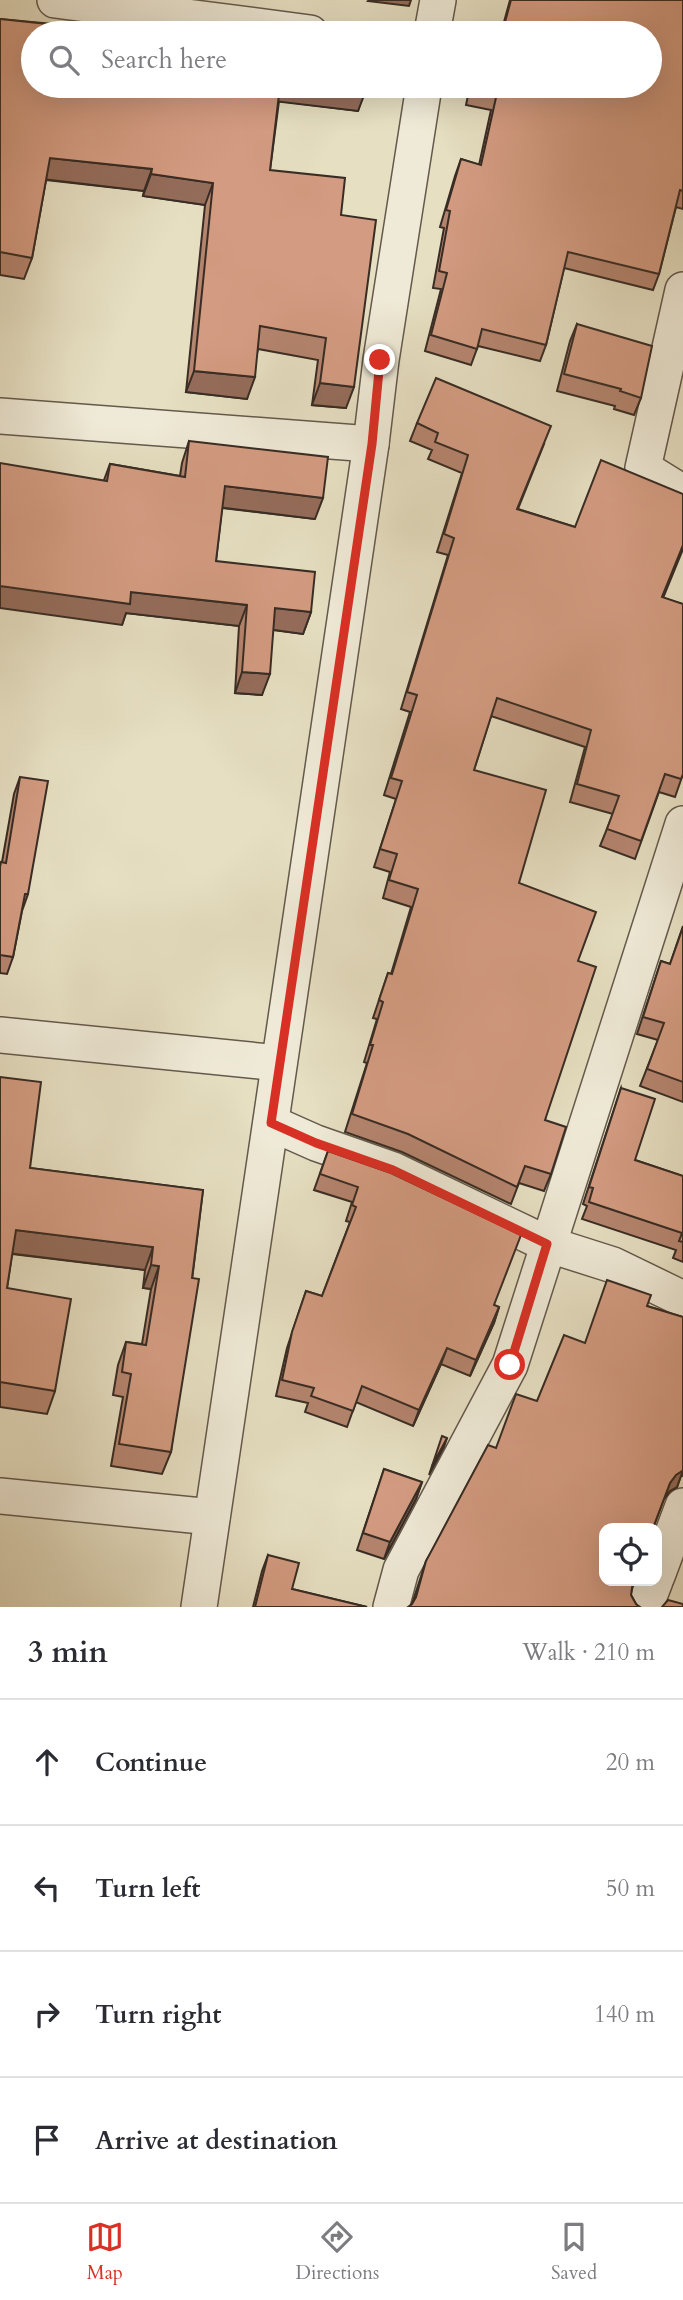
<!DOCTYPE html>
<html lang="en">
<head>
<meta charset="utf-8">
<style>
	:root { --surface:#fff; --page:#f2f2f3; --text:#2b2b33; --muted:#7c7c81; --line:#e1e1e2; --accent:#d93025 }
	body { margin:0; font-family:Cardo,serif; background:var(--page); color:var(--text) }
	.controls { position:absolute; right:21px; bottom:21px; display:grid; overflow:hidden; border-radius:14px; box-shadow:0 7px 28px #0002 }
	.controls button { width:63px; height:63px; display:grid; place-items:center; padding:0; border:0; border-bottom:2px solid var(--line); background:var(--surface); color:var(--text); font:35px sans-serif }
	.stop { position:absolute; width:21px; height:21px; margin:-16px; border:5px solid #d93025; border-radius:50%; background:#fff }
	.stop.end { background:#d93025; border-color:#fff; box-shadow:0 2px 7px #0008 }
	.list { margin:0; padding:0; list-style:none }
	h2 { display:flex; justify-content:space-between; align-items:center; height:91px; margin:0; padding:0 28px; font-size:30px }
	h2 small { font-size:23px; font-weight:400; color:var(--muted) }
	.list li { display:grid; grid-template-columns:46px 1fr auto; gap:21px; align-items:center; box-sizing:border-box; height:126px; padding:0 28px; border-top:2px solid var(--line) }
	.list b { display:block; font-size:26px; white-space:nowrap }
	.list em { font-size:23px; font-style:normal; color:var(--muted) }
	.icon { flex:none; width:38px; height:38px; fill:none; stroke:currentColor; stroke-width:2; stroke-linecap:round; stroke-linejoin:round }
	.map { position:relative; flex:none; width:683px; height:1607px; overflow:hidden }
	.search { position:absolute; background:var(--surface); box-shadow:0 7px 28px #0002; left:21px; right:21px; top:21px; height:77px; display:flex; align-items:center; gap:18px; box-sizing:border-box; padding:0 24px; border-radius:38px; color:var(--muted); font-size:26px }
	.sheet { height:595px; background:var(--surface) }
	nav { display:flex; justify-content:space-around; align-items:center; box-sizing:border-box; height:98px; border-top:2px solid var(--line); background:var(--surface); font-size:19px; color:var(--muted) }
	nav a { display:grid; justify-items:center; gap:4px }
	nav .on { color:var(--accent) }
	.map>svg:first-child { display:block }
</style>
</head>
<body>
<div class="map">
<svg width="683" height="1607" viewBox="0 0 683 1607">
	<rect width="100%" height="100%" fill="#e6dfc2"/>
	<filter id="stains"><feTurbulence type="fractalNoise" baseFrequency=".00286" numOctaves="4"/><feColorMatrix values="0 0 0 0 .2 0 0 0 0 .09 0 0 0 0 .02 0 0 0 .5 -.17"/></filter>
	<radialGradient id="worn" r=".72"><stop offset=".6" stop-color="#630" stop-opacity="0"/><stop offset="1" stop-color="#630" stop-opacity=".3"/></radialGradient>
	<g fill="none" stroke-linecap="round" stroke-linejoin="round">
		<defs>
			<g id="minor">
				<path d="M 55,0 L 310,33"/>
				<path d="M 432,33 L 438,0"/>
				<path d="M 683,290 L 643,468 L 683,493"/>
				<path d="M 0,416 L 371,444"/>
				<path d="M 0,1035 L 279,1063"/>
				<path d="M 271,1123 L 316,1143 L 393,1170 L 547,1244 L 613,1265 L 683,1299"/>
				<path d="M 0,1496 L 212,1517"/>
				<path d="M 657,1576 L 683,1506"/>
				<path d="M 199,1607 L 371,444 L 381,360 L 424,86"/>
				<path d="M 391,1607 L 401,1570 L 510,1365 L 683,824"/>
				<path d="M 645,1607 L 655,1581"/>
			</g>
		</defs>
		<use href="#minor" stroke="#64594c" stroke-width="38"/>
		<use href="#minor" stroke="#efead7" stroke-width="35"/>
	</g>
	<g fill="#b5856f" stroke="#382c24" stroke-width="2">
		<path d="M 510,0 L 683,0 L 683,209 L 676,207 L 659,274 L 653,290 L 564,268 L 546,345 L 540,361 L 478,346 L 471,365 L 425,351 L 441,289 L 433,288 L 444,228 L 440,227 L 455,176 L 461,159 L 479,165 L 491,110 L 466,105 L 470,86 L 650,86 L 650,33 L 501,33 Z"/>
		<path d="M 0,19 L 74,26 L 75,22 L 366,86 L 358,111 L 279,101 L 270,170 L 341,215 L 346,408 L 312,405 L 318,360 L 258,349 L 247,399 L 186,392 L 205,205 L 143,196 L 144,191 L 46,180 L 32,258 L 24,279 L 0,275 Z"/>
		<path d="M 577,324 L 641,398 L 634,415 L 614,409 L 615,406 L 557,391 L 570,341 Z"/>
		<path d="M 417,423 L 544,444 L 518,509 L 575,527 L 683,494 L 683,549 L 663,598 L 683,604 L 683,777 L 682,777 L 675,797 L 659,792 L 635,859 L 600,846 L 613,814 L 570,802 L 585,747 L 491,716 L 474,770 L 519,883 L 578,961 L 545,1120 L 551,1174 L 544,1191 L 519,1183 L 511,1204 L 402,1152 L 345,1132 L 367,1063 L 364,1062 L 377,1019 L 373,1018 L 388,973 L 391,974 L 411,907 L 383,898 L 390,872 L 374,867 L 396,799 L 384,795 L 410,712 L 401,709 L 448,555 L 437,552 L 462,473 L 428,459 L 432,450 L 410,441 Z"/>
		<path d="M 189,441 L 315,519 L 222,508 L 216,561 L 311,612 L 303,634 L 273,630 L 262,695 L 235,693 L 239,626 L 126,613 L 122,625 L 104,480 L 110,464 L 180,476 L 182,463 Z"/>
		<path d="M 20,777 L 28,894 L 22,911 L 13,957 L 7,974 L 0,973 L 0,865 L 2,862 L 14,794 Z"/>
		<path d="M 683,926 L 683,1102 L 640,1086 L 658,1040 L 637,1034 L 661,961 L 670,964 Z"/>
		<path d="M 0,1077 L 30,1168 L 203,1190 L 171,1452 L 162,1474 L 111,1466 L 123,1397 L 113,1395 L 118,1365 L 126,1342 L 142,1344 L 151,1289 L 143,1288 L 145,1270 L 12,1254 L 7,1288 L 55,1391 L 47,1414 L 0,1407 Z"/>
		<path d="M 621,1088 L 635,1160 L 683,1176 L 683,1262 L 673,1258 L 676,1250 L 582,1219 L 587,1206 L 583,1204 Z"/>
		<path d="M 328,1151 L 494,1305 L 499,1307 L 494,1323 L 470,1376 L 441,1364 L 413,1426 L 356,1402 L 347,1427 L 305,1412 L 308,1403 L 276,1396 L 287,1348 L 306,1291 L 322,1296 L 350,1222 L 346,1221 L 352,1202 L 314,1190 Z"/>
		<path d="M 647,1306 L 683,1317 L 683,1476 L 681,1476 L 677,1487 L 670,1491 L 664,1499 L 632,1584 L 631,1595 L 636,1604 L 412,1604 L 426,1561 L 496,1448 L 537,1401 L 585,1343 Z"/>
		<path d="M 384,1469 L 422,1482 L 416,1499 L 384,1559 L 357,1550 Z"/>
		<path d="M 268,1555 L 292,1589 L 367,1607 L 253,1607 L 262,1571 Z"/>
	</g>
	<g fill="#946c5a" stroke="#382c24" stroke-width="2">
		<path d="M 369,0 L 411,0 L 409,6 L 368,1 Z"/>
		<path d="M 279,86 L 335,86 L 366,90 L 358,111 L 273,101 Z"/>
		<path d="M 50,158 L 152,169 L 144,191 L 42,179 Z"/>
		<path d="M 151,174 L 213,183 L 205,205 L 143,196 Z"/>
		<path d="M 194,371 L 255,377 L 247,399 L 186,392 Z"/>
		<path d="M 320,383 L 354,387 L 346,408 L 312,405 Z"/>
		<path d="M 225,486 L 323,498 L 315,519 L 217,507 Z"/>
		<path d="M 0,586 L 131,592 L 247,605 L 239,626 L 126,613 L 122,625 L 0,608 Z"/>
		<path d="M 275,608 L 311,612 L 303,634 L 267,629 Z"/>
		<path d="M 242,672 L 270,674 L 262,695 L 235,693 Z"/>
		<path d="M 16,1230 L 153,1247 L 145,1270 L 7,1253 Z"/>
		<path d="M 151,1265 L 159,1266 L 151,1289 L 143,1288 Z"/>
		<path d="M 499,1307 L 494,1323 L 470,1376 L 476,1360 Z"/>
		<path d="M 447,1348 L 441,1364 L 413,1426 L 419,1410 Z"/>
		<path d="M 447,1438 L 444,1447 L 429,1475 L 432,1466 Z"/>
		<path d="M 683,1470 L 677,1487 L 670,1491 L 664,1499 L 670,1483 L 676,1475 Z"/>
		<path d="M 422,1482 L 416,1499 L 384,1559 L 390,1542 Z"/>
	</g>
	<g fill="#d39b81" stroke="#382c24" stroke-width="2">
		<path d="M 511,0 L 683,0 L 683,191 L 680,190 L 659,274 L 568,252 L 546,345 L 482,329 L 477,349 L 431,335 L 447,273 L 439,271 L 450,211 L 446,210 L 461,159 L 481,165 L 497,93 L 472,89 L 473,86 L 650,86 L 650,33 L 502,33 Z"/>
		<path d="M 0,19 L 75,27 L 75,22 L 178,33 L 33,33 L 33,86 L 280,86 L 270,170 L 345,178 L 341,215 L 376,220 L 354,387 L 320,383 L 326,338 L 260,326 L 255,377 L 194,371 L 213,183 L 151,174 L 152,169 L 50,158 L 32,258 L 0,252 Z"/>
		<path d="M 335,86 L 366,86 L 366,90 Z"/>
		<path d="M 577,324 L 652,346 L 641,398 L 620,391 L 621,389 L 564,374 Z"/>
		<path d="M 436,378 L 551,426 L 517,509 L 575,527 L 601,460 L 683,494 L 683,545 L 662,597 L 683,604 L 683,774 L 681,779 L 665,774 L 641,841 L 607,829 L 619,796 L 577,784 L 591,730 L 497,698 L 474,770 L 546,790 L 519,883 L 596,912 L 578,961 L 596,967 L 545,1120 L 566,1127 L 551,1174 L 525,1166 L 517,1187 L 408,1134 L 352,1114 L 373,1045 L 370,1045 L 383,1002 L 379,1000 L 388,973 L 392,974 L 418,889 L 389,880 L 397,854 L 380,849 L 402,781 L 391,778 L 417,695 L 407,692 L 454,538 L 444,534 L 468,455 L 435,442 L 438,433 L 417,423 Z"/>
		<path d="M 189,441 L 328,457 L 323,498 L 225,486 L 216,561 L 315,572 L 311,612 L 275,608 L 270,674 L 242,672 L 247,605 L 131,592 L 130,604 L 0,586 L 0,463 L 107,481 L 110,464 L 185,477 Z"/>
		<path d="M 20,777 L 48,781 L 28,894 L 25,894 L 13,957 L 0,955 L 0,867 L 1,862 L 6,863 Z"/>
		<path d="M 683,927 L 683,1082 L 647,1069 L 664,1023 L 643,1017 L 661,961 L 670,964 Z"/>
		<path d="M 0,1077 L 41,1082 L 30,1168 L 203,1190 L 192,1278 L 199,1279 L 171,1452 L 119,1444 L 131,1374 L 122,1372 L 126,1342 L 146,1345 L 159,1266 L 151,1265 L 153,1247 L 16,1230 L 7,1288 L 71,1299 L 55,1391 L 0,1382 Z"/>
		<path d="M 621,1088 L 655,1099 L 635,1160 L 683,1176 L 683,1242 L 679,1241 L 682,1233 L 589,1202 L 593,1188 L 589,1187 Z"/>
		<path d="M 328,1151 L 391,1173 L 521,1235 L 494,1305 L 499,1307 L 476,1360 L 447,1348 L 419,1410 L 362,1386 L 353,1411 L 311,1396 L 314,1388 L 282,1380 L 292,1332 L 306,1291 L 322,1296 L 356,1207 L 352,1205 L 358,1187 L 320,1174 Z"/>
		<path d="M 607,1280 L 651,1295 L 647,1306 L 683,1317 L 683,1470 L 682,1471 L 676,1475 L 670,1483 L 653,1528 L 604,1528 L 604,1581 L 633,1581 L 631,1595 L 636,1604 L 640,1607 L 408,1607 L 412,1604 L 416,1597 L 426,1561 L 488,1445 L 496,1448 L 516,1394 L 537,1401 L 564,1335 L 585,1343 Z"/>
		<path d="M 442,1436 L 447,1438 L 432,1466 Z"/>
		<path d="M 384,1469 L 422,1482 L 390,1542 L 363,1533 Z"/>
		<path d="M 268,1555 L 299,1563 L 292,1589 L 367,1607 L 255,1607 Z"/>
		<path d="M 668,1600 L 683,1604 L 683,1607 L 662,1607 Z"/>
	</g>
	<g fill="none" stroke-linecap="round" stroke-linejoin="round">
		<path stroke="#d93025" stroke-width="9" d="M 380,360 L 372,444 L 271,1123 L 316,1143 L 393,1170 L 547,1244 L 510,1365"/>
	</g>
	<rect width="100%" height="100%" filter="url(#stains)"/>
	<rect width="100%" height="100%" fill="url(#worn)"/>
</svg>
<div class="controls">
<button><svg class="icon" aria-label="locate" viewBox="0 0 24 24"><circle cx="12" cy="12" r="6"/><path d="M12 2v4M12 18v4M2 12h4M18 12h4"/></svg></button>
</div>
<div class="stop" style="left:510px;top:1365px"></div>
<div class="stop end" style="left:380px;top:360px"></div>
<div class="search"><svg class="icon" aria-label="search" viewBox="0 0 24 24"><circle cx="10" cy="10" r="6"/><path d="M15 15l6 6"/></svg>Search here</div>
</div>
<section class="sheet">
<h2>3 min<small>Walk · 210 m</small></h2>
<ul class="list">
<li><svg class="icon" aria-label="ahead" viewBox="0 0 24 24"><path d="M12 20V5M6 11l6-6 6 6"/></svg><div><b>Continue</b></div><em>20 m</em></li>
<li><svg class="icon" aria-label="left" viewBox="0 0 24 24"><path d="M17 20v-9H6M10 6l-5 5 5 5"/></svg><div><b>Turn left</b></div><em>50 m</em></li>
<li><svg class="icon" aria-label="right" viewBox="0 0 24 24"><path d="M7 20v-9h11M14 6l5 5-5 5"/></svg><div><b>Turn right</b></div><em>140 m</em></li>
<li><svg class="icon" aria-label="arrive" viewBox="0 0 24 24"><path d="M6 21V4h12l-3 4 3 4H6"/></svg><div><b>Arrive at destination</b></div></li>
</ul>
</section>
<nav>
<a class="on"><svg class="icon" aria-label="map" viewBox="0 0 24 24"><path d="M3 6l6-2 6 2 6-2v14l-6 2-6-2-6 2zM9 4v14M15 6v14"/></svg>Map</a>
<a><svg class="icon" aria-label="directions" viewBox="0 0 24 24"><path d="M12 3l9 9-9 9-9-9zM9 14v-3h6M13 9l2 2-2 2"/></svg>Directions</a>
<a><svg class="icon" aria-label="saved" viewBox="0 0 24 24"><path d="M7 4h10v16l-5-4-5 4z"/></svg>Saved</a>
</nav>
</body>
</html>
